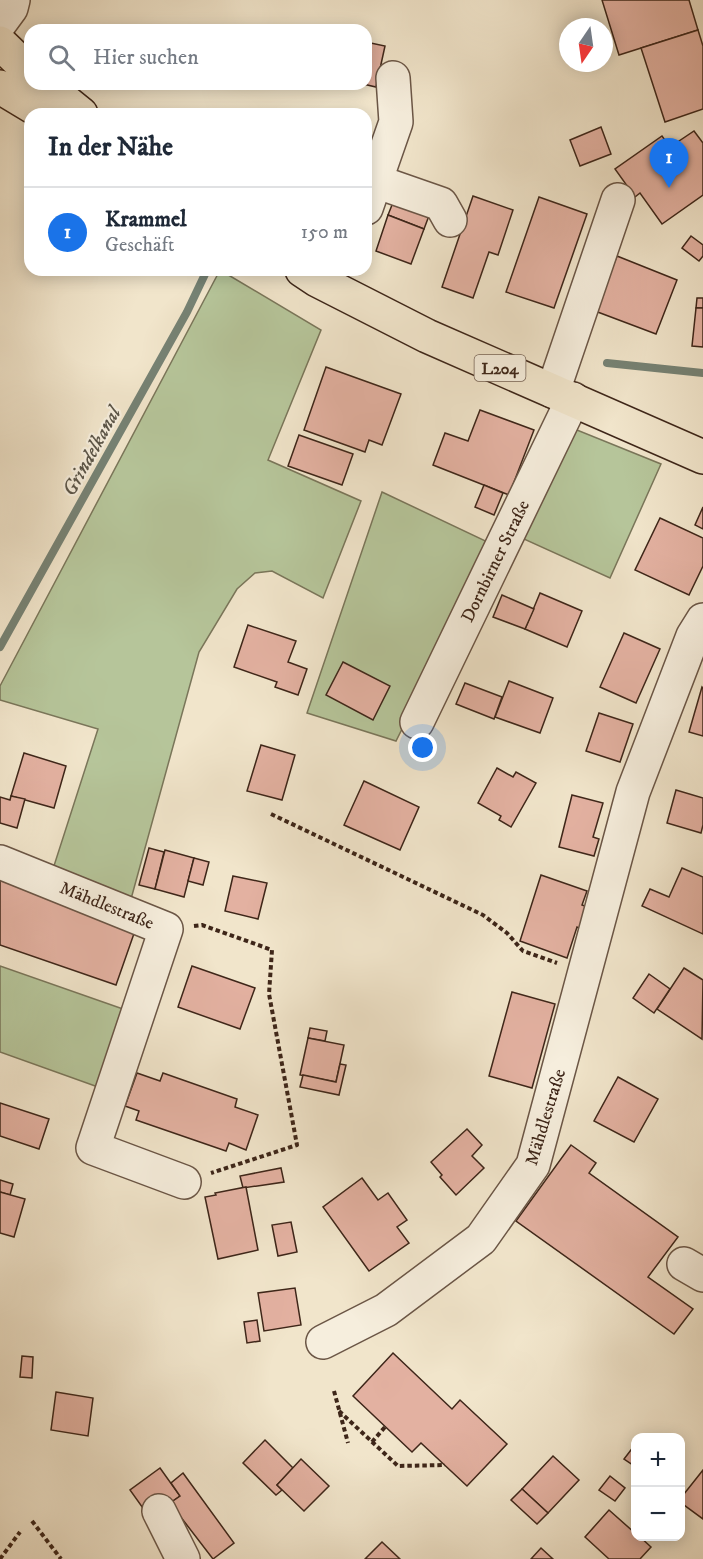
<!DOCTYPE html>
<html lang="de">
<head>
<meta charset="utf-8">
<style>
	:root { --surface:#fff; --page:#f6f6f7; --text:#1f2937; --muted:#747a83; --line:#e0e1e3; --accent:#1a73e8 }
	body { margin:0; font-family:"IM FELL DW Pica",serif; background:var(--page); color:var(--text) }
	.controls { position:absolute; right:18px; bottom:18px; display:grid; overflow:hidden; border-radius:12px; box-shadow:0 3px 15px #0003 }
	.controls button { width:54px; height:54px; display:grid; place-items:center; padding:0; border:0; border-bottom:2px solid var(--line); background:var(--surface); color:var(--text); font:30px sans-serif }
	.compass { position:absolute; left:559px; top:18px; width:54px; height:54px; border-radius:50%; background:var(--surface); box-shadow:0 3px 15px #0003; rotate:193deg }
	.you { position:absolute; left:423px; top:748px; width:21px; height:21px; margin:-15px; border:4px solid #fff; border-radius:50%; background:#1a73e8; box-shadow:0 0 0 9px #1a73e833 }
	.badge { display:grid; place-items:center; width:39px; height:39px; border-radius:50%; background:var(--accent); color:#fff; font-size:20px; font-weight:700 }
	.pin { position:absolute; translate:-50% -50px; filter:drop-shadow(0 2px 3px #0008) }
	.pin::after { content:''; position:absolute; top:32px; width:21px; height:18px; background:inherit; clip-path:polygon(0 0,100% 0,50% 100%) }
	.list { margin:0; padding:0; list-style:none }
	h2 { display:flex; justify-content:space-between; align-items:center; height:78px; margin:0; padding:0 24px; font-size:26px }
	h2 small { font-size:20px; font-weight:400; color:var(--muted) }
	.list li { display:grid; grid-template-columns:39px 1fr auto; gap:18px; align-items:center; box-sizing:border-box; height:90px; padding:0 24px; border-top:2px solid var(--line) }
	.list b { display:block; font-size:22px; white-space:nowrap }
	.list p { margin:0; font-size:20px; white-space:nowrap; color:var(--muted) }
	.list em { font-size:20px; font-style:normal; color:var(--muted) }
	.icon { flex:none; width:33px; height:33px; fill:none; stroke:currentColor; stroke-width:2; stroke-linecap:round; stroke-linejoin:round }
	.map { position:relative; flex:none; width:703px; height:1559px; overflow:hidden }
	.search { position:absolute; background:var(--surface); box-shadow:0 3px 15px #0003; left:24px; top:24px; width:348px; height:66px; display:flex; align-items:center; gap:15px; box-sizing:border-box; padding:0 21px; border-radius:18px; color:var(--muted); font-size:22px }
	.panel { position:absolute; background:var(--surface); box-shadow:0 3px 15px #0003; left:24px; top:108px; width:348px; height:168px; border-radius:18px }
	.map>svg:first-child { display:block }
</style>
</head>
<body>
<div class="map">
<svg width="703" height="1559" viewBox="0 0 703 1559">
	<rect width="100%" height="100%" fill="#f1e5cb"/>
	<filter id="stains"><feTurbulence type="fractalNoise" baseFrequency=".00333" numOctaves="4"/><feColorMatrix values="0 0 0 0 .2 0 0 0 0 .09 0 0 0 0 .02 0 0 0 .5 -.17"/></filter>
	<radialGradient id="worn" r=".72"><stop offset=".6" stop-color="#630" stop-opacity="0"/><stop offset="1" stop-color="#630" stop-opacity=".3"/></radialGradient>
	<g fill="#b6c59a" stroke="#7a765a" stroke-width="1.5">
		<path d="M 220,270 L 321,330 L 268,460 L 361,501 L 323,598 L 272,571 L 255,573 L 237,589 L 199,652 L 131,899 L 52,872 L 98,729 L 0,700 L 0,686 Z"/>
		<path d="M 572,430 L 577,430 L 661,464 L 610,578 L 515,535 Z"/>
		<path d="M 382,492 L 494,545 L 396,741 L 307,713 Z"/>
		<path d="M 0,966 L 123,1009 L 98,1087 L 0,1052 Z"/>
	</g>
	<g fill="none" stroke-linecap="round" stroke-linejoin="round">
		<g stroke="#768274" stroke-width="8">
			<path d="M 607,363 L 703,373"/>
			<path d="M 0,647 L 187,312 L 207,270"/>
		</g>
	</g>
	<g fill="#e3b1a1" stroke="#3e2619" stroke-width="1.5">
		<path d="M 602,0 L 689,0 L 698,30 L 619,55 Z"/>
		<path d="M 698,30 L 703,46 L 703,109 L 665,122 L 641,48 Z"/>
		<path d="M 366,42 L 385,46 L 376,87 L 363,84 L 366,84 Z"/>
		<path d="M 601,127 L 611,154 L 580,166 L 570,140 Z"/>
		<path d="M 694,131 L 703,143 L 703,195 L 662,224 L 640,193 L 635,197 L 615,169 L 662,136 L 670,147 Z"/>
		<path d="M 473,196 L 513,210 L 498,255 L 489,252 L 473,298 L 442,287 Z"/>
		<path d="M 539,197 L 587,214 L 554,308 L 506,292 Z"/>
		<path d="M 394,200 L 430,213 L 424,229 L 388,215 Z"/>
		<path d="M 388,215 L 424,229 L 411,264 L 376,251 Z"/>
		<path d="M 691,236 L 703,245 L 703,256 L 699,261 L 682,248 Z"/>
		<path d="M 617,256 L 677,280 L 656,334 L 595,311 Z"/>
		<path d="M 697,298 L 703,298 L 703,308 L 696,308 Z"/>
		<path d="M 696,308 L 703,308 L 703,347 L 692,346 Z"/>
		<path d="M 326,367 L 401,394 L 382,445 L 369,440 L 365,452 L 304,430 Z"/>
		<path d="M 480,410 L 534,430 L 509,495 L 433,465 L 445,433 L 468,441 Z"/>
		<path d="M 299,435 L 353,454 L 342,485 L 288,466 Z"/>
		<path d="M 484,485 L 503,493 L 494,515 L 475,507 Z"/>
		<path d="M 703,507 L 703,529 L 695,525 Z"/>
		<path d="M 660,518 L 703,538 L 703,566 L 689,595 L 635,570 Z"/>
		<path d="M 540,593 L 582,611 L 567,647 L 525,629 Z"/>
		<path d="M 502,595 L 534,609 L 525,629 L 493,617 Z"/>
		<path d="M 248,625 L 296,641 L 288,662 L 307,669 L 298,695 L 275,687 L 277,682 L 234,667 Z"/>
		<path d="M 624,633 L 660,649 L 636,703 L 600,687 Z"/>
		<path d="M 343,662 L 390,686 L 373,720 L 326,695 Z"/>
		<path d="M 509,681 L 553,698 L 540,733 L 495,717 Z"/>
		<path d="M 465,683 L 502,697 L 494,719 L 456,704 Z"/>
		<path d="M 702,687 L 703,688 L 703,736 L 689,732 Z"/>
		<path d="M 599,713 L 633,724 L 620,762 L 586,751 Z"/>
		<path d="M 261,745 L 295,755 L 282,800 L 247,791 Z"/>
		<path d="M 24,753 L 66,766 L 54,808 L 11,796 Z"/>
		<path d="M 497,768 L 513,777 L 516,772 L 536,783 L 511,827 L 499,820 L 501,816 L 478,803 Z"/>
		<path d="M 364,781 L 419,807 L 400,850 L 344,825 Z"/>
		<path d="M 676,790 L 703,798 L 703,825 L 701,833 L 667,823 Z"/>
		<path d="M 572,795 L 603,803 L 593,837 L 599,839 L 594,856 L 559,847 Z"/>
		<path d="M 11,796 L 25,799 L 17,828 L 0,823 L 0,797 L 10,800 Z"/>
		<path d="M 149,848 L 164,852 L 155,889 L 139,885 Z"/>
		<path d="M 165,850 L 194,858 L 184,897 L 155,889 Z"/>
		<path d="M 194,858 L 209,862 L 203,885 L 188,881 Z"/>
		<path d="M 682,868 L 703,877 L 703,934 L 642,906 L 650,889 L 669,897 Z"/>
		<path d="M 541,875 L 587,891 L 582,905 L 588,907 L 581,929 L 577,927 L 567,958 L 520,941 Z"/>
		<path d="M 233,876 L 267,883 L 258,919 L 225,911 Z"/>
		<path d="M 0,878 L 137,925 L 116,985 L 0,945 Z"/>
		<path d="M 192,966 L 255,988 L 240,1029 L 178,1007 Z"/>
		<path d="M 684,968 L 703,980 L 702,1039 L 657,1009 Z"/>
		<path d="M 649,974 L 670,989 L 654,1013 L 633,998 Z"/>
		<path d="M 512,992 L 555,1004 L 532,1088 L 489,1076 Z"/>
		<path d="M 310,1028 L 327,1031 L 325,1041 L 308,1038 Z"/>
		<path d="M 308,1038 L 344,1045 L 336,1082 L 300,1075 Z"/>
		<path d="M 340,1064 L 346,1065 L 339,1095 L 300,1087 L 303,1075 L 336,1082 Z"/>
		<path d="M 137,1073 L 160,1081 L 163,1073 L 237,1099 L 235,1107 L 258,1115 L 246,1150 L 229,1143 L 226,1151 L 136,1120 L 139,1111 L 125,1106 Z"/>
		<path d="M 618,1077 L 658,1099 L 634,1142 L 594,1121 Z"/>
		<path d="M 0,1103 L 49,1119 L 39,1149 L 0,1136 Z"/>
		<path d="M 467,1129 L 482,1145 L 472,1156 L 484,1168 L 456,1195 L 440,1177 L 442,1175 L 431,1162 Z"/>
		<path d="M 571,1145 L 596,1163 L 589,1173 L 678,1237 L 648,1277 L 693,1309 L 674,1334 L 516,1221 Z"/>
		<path d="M 281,1168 L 284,1182 L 243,1188 L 240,1176 Z"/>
		<path d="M 362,1178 L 378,1200 L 388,1193 L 407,1220 L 397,1227 L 409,1243 L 369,1271 L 323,1207 Z"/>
		<path d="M 0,1180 L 13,1184 L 10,1195 L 0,1192 Z"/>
		<path d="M 246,1187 L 258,1250 L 218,1259 L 205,1197 L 216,1195 L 215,1193 Z"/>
		<path d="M 0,1192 L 25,1199 L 14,1237 L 0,1233 Z"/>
		<path d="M 291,1222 L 297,1252 L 278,1256 L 272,1225 Z"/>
		<path d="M 295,1288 L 301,1325 L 264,1331 L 258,1293 Z"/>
		<path d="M 257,1320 L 260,1341 L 247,1343 L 244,1322 Z"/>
		<path d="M 393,1353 L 452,1409 L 460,1400 L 507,1444 L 467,1486 L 421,1443 L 412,1452 L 353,1396 Z"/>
		<path d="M 22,1356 L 33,1357 L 32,1378 L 20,1377 Z"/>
		<path d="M 56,1392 L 93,1398 L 88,1436 L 51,1430 Z"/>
		<path d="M 265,1440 L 293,1468 L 277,1485 L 282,1490 L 276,1495 L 243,1463 Z"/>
		<path d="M 634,1446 L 636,1447 L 636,1467 L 624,1459 Z"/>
		<path d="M 553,1456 L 579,1480 L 548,1513 L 522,1489 Z"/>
		<path d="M 301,1459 L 329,1486 L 304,1511 L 277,1485 Z"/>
		<path d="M 160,1468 L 180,1496 L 150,1518 L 130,1490 Z"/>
		<path d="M 703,1470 L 703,1519 L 680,1502 L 680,1499 Z"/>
		<path d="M 183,1473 L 234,1543 L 213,1559 L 170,1503 L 180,1496 L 171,1483 Z"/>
		<path d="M 610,1476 L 625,1488 L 615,1501 L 599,1490 Z"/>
		<path d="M 522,1489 L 548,1513 L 537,1524 L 511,1500 Z"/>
		<path d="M 609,1510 L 636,1534 L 636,1536 L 639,1536 L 651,1547 L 640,1559 L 609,1559 L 585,1537 Z"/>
		<path d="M 382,1542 L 400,1559 L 365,1559 Z"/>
		<path d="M 541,1548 L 553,1559 L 531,1559 Z"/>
	</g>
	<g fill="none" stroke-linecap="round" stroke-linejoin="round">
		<defs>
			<g id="minor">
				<path d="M 0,23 L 11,8 L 13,0"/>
				<path d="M 375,181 L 441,204 L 450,220"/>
				<path d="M 366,208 L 396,122 L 393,78"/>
				<path d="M 553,391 L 618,200"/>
				<path d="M 417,722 L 573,399"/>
				<path d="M 0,862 L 166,929 L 93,1148 L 184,1182"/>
				<path d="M 684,1264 L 703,1275"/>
				<path d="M 323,1342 L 386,1310 L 481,1239 L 533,1165 L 633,792 L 693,636 L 703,620"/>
				<path d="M 159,1511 L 183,1559"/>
			</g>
			<g id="major">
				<path d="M 0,43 L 30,72"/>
				<path d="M 44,84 L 81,114"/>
				<path d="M 0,87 L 45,114"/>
				<path d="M 302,270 L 317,280 L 427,336 L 703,457"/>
			</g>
		</defs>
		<use href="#minor" stroke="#6b5646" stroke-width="36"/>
		<use href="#major" stroke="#3e2619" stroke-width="36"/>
		<g stroke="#3e2619" stroke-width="4" stroke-dasharray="4.5 3" stroke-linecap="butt">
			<path d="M 271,814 L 483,915 L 507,933 L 523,951 L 557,963"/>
			<path d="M 194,926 L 202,925 L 272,950 L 269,994 L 297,1145 L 211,1173"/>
			<path d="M 334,1391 L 348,1443"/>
			<path d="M 339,1411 L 398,1466 L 445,1465"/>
			<path d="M 372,1442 L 385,1427"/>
			<path d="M 32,1521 L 61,1559"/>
			<path d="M 0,1559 L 20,1532"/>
		</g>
		<use href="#minor" stroke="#f6eedd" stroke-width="33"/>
		<use href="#major" stroke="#f1e5cb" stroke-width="33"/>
	</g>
	<g text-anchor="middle" stroke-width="4.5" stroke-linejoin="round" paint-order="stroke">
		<rect fill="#f6eedd" stroke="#756254" stroke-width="1.5" x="474.5" y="355" width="51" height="26" rx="4.5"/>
		<g font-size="16" font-weight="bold" fill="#3e2619">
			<text x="500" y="374">L204</text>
		</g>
		<g font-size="18" fill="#3e2619" stroke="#f6eedd">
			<text transform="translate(495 561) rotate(-64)" y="6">Dornbirner Straße</text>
			<text transform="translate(107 905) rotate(22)" y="6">Mähdlestraße</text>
			<text transform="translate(545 1117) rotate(-73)" y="6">Mähdlestraße</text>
		</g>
		<g font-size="20" font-style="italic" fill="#5a5447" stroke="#f6eedd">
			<text transform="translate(91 451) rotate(-61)" y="7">Grindelkanal</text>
		</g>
	</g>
	<rect width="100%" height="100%" filter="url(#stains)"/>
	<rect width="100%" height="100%" fill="url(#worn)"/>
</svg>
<div class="controls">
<button>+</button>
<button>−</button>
</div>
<svg class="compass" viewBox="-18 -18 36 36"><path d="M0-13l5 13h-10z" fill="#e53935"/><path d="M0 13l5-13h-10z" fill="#747a83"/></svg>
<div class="you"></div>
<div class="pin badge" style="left:669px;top:188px">1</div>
<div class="search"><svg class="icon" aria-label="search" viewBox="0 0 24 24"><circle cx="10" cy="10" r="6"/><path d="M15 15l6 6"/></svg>Hier suchen</div>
<section class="panel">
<h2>In der Nähe<small></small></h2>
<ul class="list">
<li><span class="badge">1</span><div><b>Krammel</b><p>Geschäft</p></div><em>150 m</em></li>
</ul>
</section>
</div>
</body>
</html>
